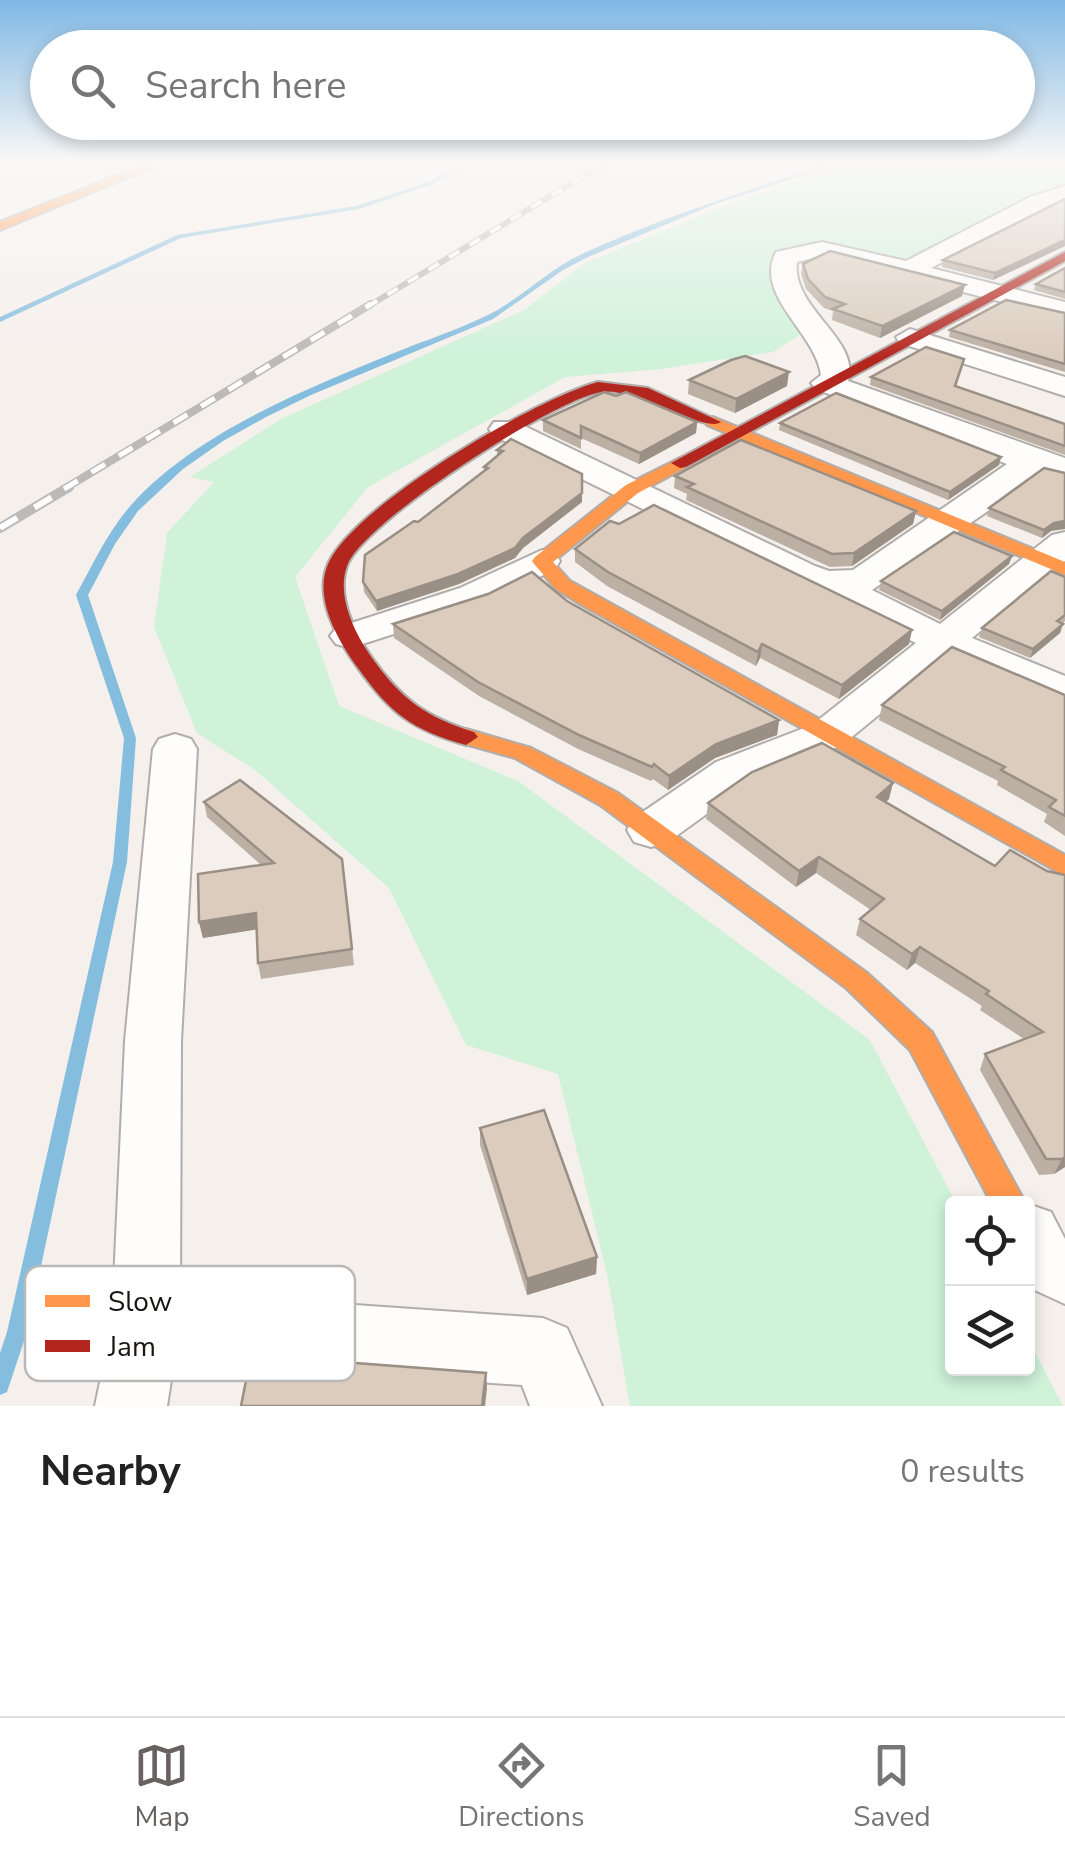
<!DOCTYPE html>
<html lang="en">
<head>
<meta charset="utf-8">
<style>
	:root { --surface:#fff; --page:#f2f2f2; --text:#222; --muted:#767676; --line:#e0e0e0; --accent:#676260 }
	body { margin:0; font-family:"Nunito Sans",sans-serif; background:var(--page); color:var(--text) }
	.controls { position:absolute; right:30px; bottom:30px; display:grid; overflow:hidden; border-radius:10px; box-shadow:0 5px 15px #0003 }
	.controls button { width:90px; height:90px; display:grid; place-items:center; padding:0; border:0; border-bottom:2px solid var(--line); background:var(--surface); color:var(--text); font:50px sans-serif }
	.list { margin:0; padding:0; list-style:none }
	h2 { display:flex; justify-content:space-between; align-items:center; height:130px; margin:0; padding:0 40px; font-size:42px }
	h2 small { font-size:32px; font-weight:400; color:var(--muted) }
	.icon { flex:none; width:55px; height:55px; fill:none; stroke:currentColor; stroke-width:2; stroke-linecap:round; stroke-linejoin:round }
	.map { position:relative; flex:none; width:1065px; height:1406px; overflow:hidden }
	.search { position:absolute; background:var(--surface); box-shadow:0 5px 15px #0003; left:30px; right:30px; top:30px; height:110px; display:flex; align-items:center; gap:25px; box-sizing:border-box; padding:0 35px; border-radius:55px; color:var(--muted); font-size:38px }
	.sheet { height:310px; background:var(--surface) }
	nav { display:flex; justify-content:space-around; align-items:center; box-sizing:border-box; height:140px; border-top:2px solid var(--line); background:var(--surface); font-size:28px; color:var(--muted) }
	nav a { display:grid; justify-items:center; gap:5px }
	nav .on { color:var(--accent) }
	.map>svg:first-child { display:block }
</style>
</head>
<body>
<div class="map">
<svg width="1065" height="1406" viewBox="0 0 1065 1406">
	<rect width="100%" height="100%" fill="#f5f0ec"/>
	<path fill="#cff2d9" d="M 837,163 L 1065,163 L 1065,189 L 938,253 L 901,259 L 839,244 L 787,246 L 768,267 L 806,331 L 773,352 L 661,369 L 565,377 L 368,487 L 295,577 L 339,706 L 518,781 L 870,1040 L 956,1203 L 952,1204 L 952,1368 L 1028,1368 L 1028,1339 L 1063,1406 L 630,1406 L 607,1274 L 558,1074 L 466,1045 L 389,888 L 255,770 L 197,733 L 154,627 L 167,533 L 214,482 L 190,477 L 281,419 L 524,310 L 583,264 L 727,205 L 834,168 Z"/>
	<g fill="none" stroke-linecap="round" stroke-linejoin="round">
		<g fill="#85bddf" fill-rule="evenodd">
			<path d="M 461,163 L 469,163 L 433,184 L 359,209 L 181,238 L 0,322 L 0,317 L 177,235 L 356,206 L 429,182 Z"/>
			<path d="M 820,163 L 826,163 L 823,169 L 715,204 L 588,257 L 563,270 L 493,319 L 311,395 L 266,417 L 223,441 L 183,469 L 138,511 L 115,544 L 88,595 L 136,738 L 127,862 L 27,1332 L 7,1392 L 0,1395 L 0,1353 L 7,1332 L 113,862 L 124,738 L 76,595 C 93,564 108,531 132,504 C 200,429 316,385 409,347 C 435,337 461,328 486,316 C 521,299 547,270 582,254 C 659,219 739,193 818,167 Z"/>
		</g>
		<defs>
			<g id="street">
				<path d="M 1065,186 L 1065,200 L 931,268 L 1065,302 L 1065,318 L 822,256 L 797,262 C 791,309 861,339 848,381 L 1065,458 L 1065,479 L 1040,472 L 1035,479 L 872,590 L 940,624 L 1052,535 L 1065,532 L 1065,561 L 972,638 L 1065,676 L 1065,704 L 948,658 L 842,745 L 748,784 L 668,842 L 651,847 L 634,842 L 627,830 L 634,818 L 716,762 L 812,725 L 916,643 L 494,436 L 489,429 L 494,422 L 516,422 L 815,566 L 829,571 L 853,570 L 1007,464 L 816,389 L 811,383 L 821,375 C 816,333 753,295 776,252 L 822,242 L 906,261 L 1030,197 Z"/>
				<path d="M 910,329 L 1065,377 L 1065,396 L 900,343 L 896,337 Z"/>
				<path d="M 542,550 L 555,553 L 560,561 L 555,569 L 487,604 L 350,648 L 336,644 L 330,636 L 336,628 L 460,588 Z"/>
				<path d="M 175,734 L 191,739 L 197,749 L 181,1041 L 180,1293 L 543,1318 L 567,1328 L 602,1406 L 530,1406 L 522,1385 L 174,1361 L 167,1406 L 95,1406 L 112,1325 L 125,1041 L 153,749 L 159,739 Z"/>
				<path d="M 1028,1204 L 1051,1212 L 1065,1239 L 1065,1304 L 1028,1287 Z"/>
			</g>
			<g id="slow">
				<path d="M 148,163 L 163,163 L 0,230 L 0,222 Z"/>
				<path d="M 713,417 L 1065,562 L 1065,575 L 707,425 L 705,422 Z"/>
				<path d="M 680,458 L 686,459 L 686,467 L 638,493 L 553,562 L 570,581 L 1065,855 L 1065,876 L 580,604 L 556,589 L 535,565 L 532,561 L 535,557 L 626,485 Z"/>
				<path d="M 466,729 L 531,748 L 618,793 L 866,972 L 932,1032 L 1026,1204 L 992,1204 L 910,1050 L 846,988 L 600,805 L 515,758 L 458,742 L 454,737 L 458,732 Z"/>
			</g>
			<g id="jam">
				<path d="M 1065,252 L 1065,261 L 686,467 L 680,468 L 671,463 Z"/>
				<path d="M 598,382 L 648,388 L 721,422 C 705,434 634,386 601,392 C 555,399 361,523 347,566 C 336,596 355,634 372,658 C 402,700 426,717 474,732 L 478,737 L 466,745 C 412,730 390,713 358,668 C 338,641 312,596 329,562 C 357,504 535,399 598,382 Z"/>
			</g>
		</defs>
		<use href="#street" stroke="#b1adab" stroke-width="4"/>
		<use href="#slow" stroke="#b1adab" stroke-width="4"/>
		<use href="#jam" stroke="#b1adab" stroke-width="4"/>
		<use href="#street" fill="#fefdfc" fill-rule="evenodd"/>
		<use href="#slow" fill="#ff974d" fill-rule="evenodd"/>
		<use href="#jam" fill="#b3261e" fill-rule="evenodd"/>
		<defs>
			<path id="rail-far2" d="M 367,307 L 605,163"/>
			<path id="rail-far1" d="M 64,489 L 371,304"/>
			<path id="rail" d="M 0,528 L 69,487"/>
		</defs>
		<use href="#rail-far2" stroke="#bcbab9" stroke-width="6"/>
		<use href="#rail-far1" stroke="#bcbab9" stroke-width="8"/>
		<use href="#rail" stroke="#bcbab9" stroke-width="10"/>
		<use href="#rail-far2" stroke="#fff" stroke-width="4" stroke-dasharray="12" stroke-linecap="butt"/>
		<use href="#rail-far1" stroke="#fff" stroke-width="5" stroke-dasharray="16" stroke-linecap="butt"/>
		<use href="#rail" stroke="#fff" stroke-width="6" stroke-dasharray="20" stroke-linecap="butt"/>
	</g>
	<g fill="#bcafa3">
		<path d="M 1065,199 L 1065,246 L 993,280 L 942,267 L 943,260 Z"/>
		<path d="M 803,264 L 962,296 L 880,338 L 832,320 L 833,311 L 824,308 L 806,289 L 801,274 Z"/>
		<path d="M 1065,268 L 1065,299 L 1034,290 L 1036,284 Z"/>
		<path d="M 1065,313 L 1065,372 L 949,337 L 950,330 Z"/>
		<path d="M 962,367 L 956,386 L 1065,424 L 1065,455 L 870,385 L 871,377 Z"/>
		<path d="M 689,380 L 787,386 L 735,413 L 688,394 Z"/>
		<path d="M 616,396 L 697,422 L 696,433 L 639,464 L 581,438 L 581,449 L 543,431 L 543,420 Z"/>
		<path d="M 780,423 L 1001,457 L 999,465 L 948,500 L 779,430 Z"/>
		<path d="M 511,439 L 582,502 L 523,548 L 515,558 L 459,584 L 377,611 L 364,592 L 363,582 L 418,522 L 484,472 L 484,467 L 497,456 L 497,450 Z"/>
		<path d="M 675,476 L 916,511 L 913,524 L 852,566 L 830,567 L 686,500 L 687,494 L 674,488 Z"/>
		<path d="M 989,508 L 1051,531 L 1042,538 L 987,516 Z"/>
		<path d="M 575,549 L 912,630 L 909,644 L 839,699 L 760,658 L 756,666 L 607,586 L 575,562 Z"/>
		<path d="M 1012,556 L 1009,564 L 940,620 L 879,590 L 881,581 Z"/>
		<path d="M 1065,577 L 1065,621 L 1062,624 L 1060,633 L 1030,658 L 979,637 L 982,628 Z"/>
		<path d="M 567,601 L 779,720 L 777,735 L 715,758 L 668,790 L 653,779 L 651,781 L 578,749 L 479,696 L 394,638 L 393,624 Z"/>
		<path d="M 1065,695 L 1065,836 L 1044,822 L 1047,814 L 997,785 L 998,781 L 879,720 L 882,705 Z"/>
		<path d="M 889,799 L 886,802 L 995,866 L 1047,871 L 1065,875 L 1065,1167 L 1054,1174 L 1039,1175 L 980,1070 L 985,1054 L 1024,1039 L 980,1010 L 982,1006 L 915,963 L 907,970 L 856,935 L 860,919 L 871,910 L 816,873 L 796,887 L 706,819 L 708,803 Z"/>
		<path d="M 204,802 L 342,859 L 354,965 L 261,979 L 258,963 L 257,929 L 203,938 L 199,922 L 261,865 L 207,817 Z"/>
		<path d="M 480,1128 L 597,1257 L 596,1274 L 527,1295 L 480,1145 Z"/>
	</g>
	<g fill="#998f85">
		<path d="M 1065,240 L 1065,246 L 993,280 L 995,273 Z"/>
		<path d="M 965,285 L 962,296 L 880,338 L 882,326 Z"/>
		<path d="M 789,372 L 787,386 L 735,413 L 736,399 Z"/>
		<path d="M 697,422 L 696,433 L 639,464 L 640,453 Z"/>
		<path d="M 1001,457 L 999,465 L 948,500 L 950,492 Z"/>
		<path d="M 582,493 L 582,502 L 523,548 L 515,558 L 459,584 L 377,611 L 376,601 L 523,538 Z"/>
		<path d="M 916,511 L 913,524 L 852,566 L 854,553 Z"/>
		<path d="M 1065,521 L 1065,529 L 1051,531 L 1042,538 L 1044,530 L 1054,523 Z"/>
		<path d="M 1012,556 L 1009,564 L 940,620 L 942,611 Z"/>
		<path d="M 1063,624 L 1060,633 L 1030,658 L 1033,649 Z"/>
		<path d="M 912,630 L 909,644 L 839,699 L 842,685 Z"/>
		<path d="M 762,644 L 760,658 L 756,666 L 758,652 Z"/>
		<path d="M 779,720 L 777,735 L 715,758 L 668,790 L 669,776 L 716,744 Z"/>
		<path d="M 893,783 L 889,799 L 874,813 L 877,797 Z"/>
		<path d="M 819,857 L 816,873 L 796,887 L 799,871 Z"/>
		<path d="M 256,913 L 259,929 L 203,938 L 199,922 Z"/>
		<path d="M 920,947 L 915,963 L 907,970 L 912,954 Z"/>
		<path d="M 1065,1157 L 1065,1167 L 1054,1174 L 1062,1159 Z"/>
		<path d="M 597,1257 L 596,1274 L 527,1295 L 527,1279 Z"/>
		<path d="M 486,1373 L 487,1388 L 485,1406 L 482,1406 Z"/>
	</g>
	<g fill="#dbccbe" stroke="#998f85" stroke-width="2.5">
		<path d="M 1065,199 L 1065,240 L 995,273 L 943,260 Z"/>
		<path d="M 830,251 L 965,285 L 882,326 L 833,309 L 845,304 L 825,297 L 808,279 L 803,264 Z"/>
		<path d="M 1065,268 L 1065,292 L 1036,284 Z"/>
		<path d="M 1006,300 L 1065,313 L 1065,364 L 950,330 Z"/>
		<path d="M 926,347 L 964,359 L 955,386 L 1065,424 L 1065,446 L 871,377 Z"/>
		<path d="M 745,356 L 789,372 L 736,399 L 689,380 L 731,360 Z"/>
		<path d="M 604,392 L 616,396 L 626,392 L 697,422 L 640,453 L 581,426 L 581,438 L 543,420 Z"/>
		<path d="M 836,393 L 1001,457 L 950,492 L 780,423 Z"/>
		<path d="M 511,439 L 582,474 L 582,493 L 523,538 L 515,548 L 458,574 L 376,601 L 363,582 L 365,555 L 414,521 L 418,522 L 488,468 L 484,467 L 503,451 L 497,450 Z"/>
		<path d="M 741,440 L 916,511 L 854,553 L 832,554 L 687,487 L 694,484 L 675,476 Z"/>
		<path d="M 1044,468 L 1065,473 L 1065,521 L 1054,523 L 1044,530 L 989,508 Z"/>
		<path d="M 654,505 L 912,630 L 842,685 L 762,644 L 758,652 L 608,572 L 575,549 L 610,521 L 619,524 Z"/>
		<path d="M 954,532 L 1012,556 L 942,611 L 881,581 Z"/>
		<path d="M 1051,571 L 1065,577 L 1065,615 L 1057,621 L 1063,624 L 1033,649 L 982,628 Z"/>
		<path d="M 532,572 L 567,601 L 779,720 L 716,744 L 669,776 L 654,764 L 652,767 L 579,735 L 478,682 L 393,624 L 488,594 Z"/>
		<path d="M 952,647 L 1065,695 L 1065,816 L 1049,807 L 1056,800 L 1001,770 L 1005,767 L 882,705 Z"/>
		<path d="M 822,743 L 893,783 L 877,797 L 995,866 L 1010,850 L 1047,871 L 1065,875 L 1065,1157 L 1062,1159 L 1046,1159 L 985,1054 L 1043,1032 L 986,994 L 989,991 L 920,947 L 912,954 L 860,919 L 884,899 L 819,857 L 799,871 L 708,803 L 752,772 Z"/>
		<path d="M 240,780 L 342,859 L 352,949 L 258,963 L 256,913 L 199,922 L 198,874 L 274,863 L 204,802 Z"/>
		<path d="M 544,1110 L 597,1257 L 527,1279 L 480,1128 Z"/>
		<path d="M 251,1355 L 486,1373 L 482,1406 L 241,1406 Z"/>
	</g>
	<linearGradient id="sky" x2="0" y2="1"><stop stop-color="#80b8e4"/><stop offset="0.45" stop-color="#faf8f6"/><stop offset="1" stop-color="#faf8f6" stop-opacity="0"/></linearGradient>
	<rect width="1065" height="360" fill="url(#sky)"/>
	<rect x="25" y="1266" width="330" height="115" rx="15" fill="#fff" stroke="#bab9b8" stroke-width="2.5"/>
	<rect x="45" y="1295" width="45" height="12" fill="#ff974d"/>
	<rect x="45" y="1340" width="45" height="12" fill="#b3261e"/>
	<g font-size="28" fill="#1a1614">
		<text x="108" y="1311">Slow</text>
		<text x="108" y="1356">Jam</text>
	</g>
</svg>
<div class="controls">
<button><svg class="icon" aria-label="locate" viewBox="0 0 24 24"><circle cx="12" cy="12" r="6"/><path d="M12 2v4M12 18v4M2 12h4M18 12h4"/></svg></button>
<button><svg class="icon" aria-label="layers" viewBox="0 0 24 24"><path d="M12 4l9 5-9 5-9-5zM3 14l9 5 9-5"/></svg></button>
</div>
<div class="search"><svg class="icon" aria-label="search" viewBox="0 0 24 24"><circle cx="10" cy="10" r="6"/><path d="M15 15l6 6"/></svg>Search here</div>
</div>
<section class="sheet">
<h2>Nearby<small>0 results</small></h2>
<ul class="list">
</ul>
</section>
<nav>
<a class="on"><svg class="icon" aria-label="map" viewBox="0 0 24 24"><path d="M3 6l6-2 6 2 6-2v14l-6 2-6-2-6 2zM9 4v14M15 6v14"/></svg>Map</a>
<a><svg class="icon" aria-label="directions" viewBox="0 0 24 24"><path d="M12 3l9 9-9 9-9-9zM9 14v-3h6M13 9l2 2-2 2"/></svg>Directions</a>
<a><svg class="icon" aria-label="saved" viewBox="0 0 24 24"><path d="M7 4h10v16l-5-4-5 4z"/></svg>Saved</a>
</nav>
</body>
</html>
